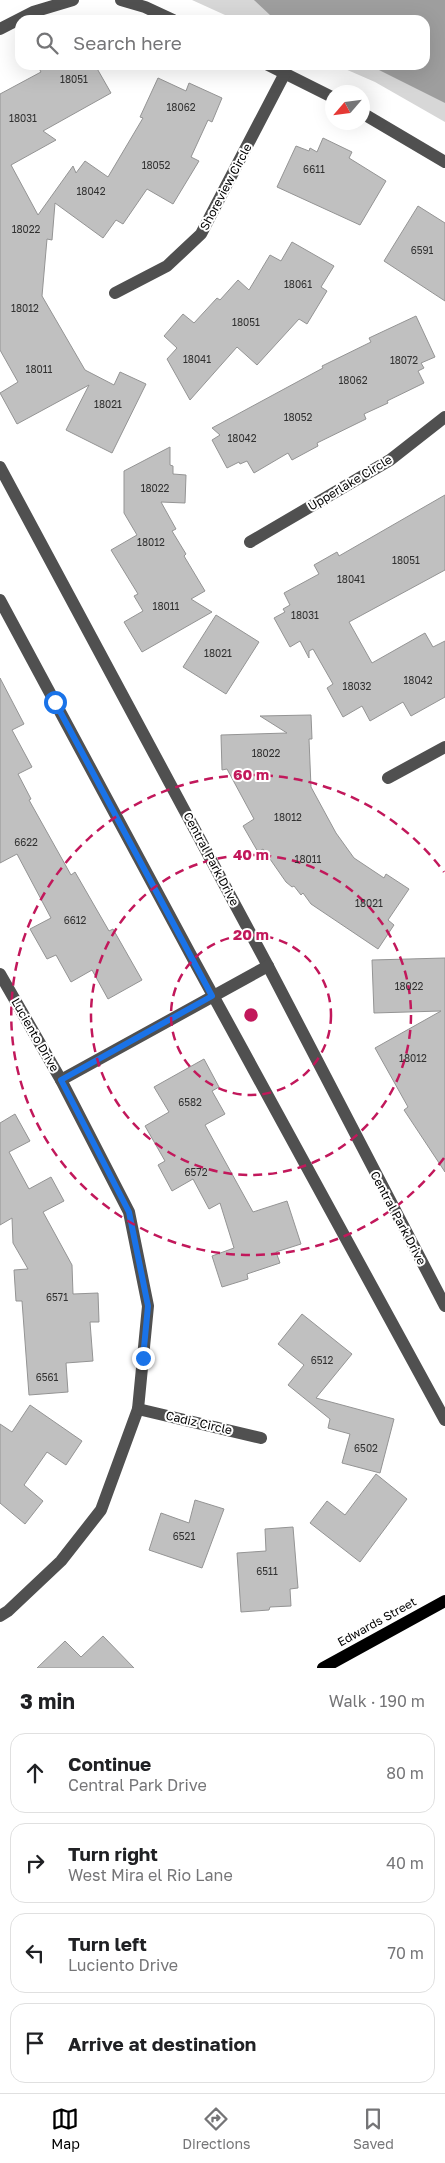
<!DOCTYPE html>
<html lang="en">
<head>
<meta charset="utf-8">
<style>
	:root { --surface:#fff; --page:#f2f2f2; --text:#202124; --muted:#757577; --line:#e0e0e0; --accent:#000 }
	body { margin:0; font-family:"Golos Text",sans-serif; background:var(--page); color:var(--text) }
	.compass { position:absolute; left:325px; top:85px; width:45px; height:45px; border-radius:50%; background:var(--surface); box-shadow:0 5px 20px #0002; rotate:242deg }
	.stop { position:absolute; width:15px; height:15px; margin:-11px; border:4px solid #1a73e8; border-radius:50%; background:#fff }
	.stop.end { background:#1a73e8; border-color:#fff; box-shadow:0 1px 5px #0008 }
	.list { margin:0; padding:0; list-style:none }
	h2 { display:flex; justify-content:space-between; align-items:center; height:65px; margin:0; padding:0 20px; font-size:21px }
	h2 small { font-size:16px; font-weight:400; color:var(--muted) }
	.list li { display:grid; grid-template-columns:32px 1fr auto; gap:15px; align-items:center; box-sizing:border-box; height:80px; margin:0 10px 10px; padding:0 10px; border:1px solid var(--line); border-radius:15px }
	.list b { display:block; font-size:19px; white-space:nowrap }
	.list p { margin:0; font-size:16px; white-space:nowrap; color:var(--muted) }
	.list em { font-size:16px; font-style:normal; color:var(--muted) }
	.icon { flex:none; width:28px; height:28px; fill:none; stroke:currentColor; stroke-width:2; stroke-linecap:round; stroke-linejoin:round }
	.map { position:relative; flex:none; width:445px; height:1668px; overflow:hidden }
	.search { position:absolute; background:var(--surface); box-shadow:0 5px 20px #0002; left:15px; right:15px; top:15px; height:55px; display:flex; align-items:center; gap:12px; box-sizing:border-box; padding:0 18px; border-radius:15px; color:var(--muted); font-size:19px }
	.sheet { height:425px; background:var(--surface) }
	nav { display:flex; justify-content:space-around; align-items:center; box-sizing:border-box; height:70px; border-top:1px solid var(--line); background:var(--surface); font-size:14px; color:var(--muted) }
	nav a { display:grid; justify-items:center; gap:2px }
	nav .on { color:var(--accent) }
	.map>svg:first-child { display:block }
</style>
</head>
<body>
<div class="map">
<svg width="445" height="1668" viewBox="0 0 445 1668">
	<rect width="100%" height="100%" fill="#fff"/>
	<path fill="#d7d7d7" d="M 192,0 L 445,0 L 445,122 L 375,82 L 336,65 L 425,65 L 425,20 L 236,20 Z"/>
	<path fill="#9e9e9e" d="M 254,0 L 445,0 L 445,103 L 369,65 L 425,65 L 425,20 L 280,20 L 270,15 Z"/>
	<g fill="#c0c0c0" stroke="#949494">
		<path d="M 37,65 L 95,65 L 111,93 L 43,131 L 56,140 L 11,165 L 38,215 L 73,166 L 76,173 L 85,161 L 108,177 L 143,118 L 140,117 L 158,78 L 186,91 L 189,83 L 222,98 L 212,122 L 208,120 L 191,157 L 199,161 L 173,204 L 147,189 L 123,224 L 116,220 L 103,238 L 55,203 L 52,240 L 47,239 L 42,296 L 85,370 L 114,385 L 120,372 L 146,384 L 112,453 L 66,430 L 89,385 L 17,424 L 0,393 L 18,382 L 0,350 L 0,94 L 41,72 Z"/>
		<path d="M 323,138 L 352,152 L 349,158 L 386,181 L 360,225 L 277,187 L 296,146 L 309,151 L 310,148 L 317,152 Z"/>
		<path d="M 418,206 L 445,223 L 445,301 L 384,261 Z"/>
		<path d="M 292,242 L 334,266 L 321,287 L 327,291 L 307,324 L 299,319 L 257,365 L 237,347 L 190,400 L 167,359 L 177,348 L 164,336 L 183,314 L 194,323 L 217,298 L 220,300 L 238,280 L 249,290 L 270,255 L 281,261 Z"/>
		<path d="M 416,316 L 435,357 L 421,363 L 424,368 L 418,371 L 424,383 L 387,401 L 388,403 L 364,414 L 366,419 L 317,443 L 318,446 L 292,460 L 288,453 L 254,473 L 247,461 L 240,464 L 239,462 L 227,468 L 212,440 L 220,435 L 212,428 L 323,368 L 322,366 L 371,342 L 369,338 Z"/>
		<path d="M 170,447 L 170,465 L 173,466 L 173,474 L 186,475 L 185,503 L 161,502 L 176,529 L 172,531 L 186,554 L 184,556 L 205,591 L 191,599 L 212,612 L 142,652 L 124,622 L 143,611 L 134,596 L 138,594 L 111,550 L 137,535 L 124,513 L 124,471 Z"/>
		<path d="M 445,495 L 445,570 L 349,622 L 372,663 L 425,633 L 433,647 L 445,641 L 445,697 L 411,716 L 403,702 L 370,721 L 362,706 L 343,717 L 327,688 L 333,684 L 313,649 L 309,651 L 309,658 L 300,641 L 290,647 L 274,618 L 285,612 L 283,609 L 290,605 L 284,593 L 319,574 L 314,565 L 337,552 L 339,556 Z"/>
		<path d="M 216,615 L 259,642 L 226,694 L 183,667 Z"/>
		<path d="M 0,678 L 24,724 L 12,730 L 32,767 L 18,774 L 31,799 L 29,800 L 71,875 L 75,872 L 109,931 L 113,929 L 142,980 L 108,999 L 92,970 L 71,982 L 56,955 L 47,959 L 30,929 L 51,918 L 17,854 L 0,863 Z"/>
		<path d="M 311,715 L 312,739 L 309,739 L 311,787 L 336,833 L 354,858 L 384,878 L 386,874 L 409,889 L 388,920 L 394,925 L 378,949 L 311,904 L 303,893 L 301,895 L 294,886 L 292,887 L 286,882 L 263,849 L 258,852 L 243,826 L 254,819 L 227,769 L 222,770 L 221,735 L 287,733 L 260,716 Z"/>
		<path d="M 445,958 L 445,1172 L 404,1110 L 408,1107 L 375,1048 L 441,1011 L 374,1013 L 372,960 Z"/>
		<path d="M 204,1059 L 219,1087 L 212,1091 L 225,1114 L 205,1125 L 253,1212 L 287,1201 L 301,1244 L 276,1252 L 280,1263 L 247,1274 L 248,1279 L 222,1287 L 212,1256 L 234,1248 L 220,1203 L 209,1209 L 193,1179 L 172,1191 L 158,1165 L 165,1161 L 145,1126 L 169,1112 L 154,1087 Z"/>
		<path d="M 15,1114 L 30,1141 L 9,1152 L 29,1189 L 51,1177 L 64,1201 L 43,1212 L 72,1265 L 73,1294 L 98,1293 L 99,1322 L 90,1322 L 93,1361 L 66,1363 L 68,1392 L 29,1395 L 22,1301 L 16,1301 L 14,1270 L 28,1269 L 13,1243 L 12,1218 L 0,1225 L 0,1123 Z"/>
		<path d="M 302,1314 L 352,1354 L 316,1398 L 394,1419 L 380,1473 L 342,1463 L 350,1434 L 328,1428 L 330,1419 L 288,1385 L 304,1365 L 278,1344 Z"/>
		<path d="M 30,1405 L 82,1441 L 66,1465 L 47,1452 L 24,1485 L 43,1501 L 25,1524 L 0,1503 L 0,1424 L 12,1432 Z"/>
		<path d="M 376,1474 L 407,1499 L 360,1562 L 310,1523 L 327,1501 L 345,1515 Z"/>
		<path d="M 195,1500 L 224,1509 L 202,1568 L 149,1550 L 161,1513 L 189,1523 Z"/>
		<path d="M 293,1527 L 298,1588 L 290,1589 L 291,1606 L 270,1607 L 269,1610 L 241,1612 L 237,1553 L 266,1551 L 265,1529 Z"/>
		<path d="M 103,1636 L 134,1668 L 37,1668 L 65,1641 L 81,1657 Z"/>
	</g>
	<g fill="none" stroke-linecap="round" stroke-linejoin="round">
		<g stroke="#505050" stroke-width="12">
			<path d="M 121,0 L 145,7 L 173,20"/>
			<path d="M 0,29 L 33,12 L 73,0"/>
			<path d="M 268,65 L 332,97"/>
			<path d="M 362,113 L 445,162"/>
			<path d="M 115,293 L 167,266 L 201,234 L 285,73"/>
			<path d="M 0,467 L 268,966 L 445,1306"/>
			<path d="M 250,542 L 390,460 L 445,417"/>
			<path d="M 0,600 L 192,957 L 445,1420"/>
			<path d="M 388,778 L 445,747"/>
			<path d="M 0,974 L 61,1080 L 129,1212 L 148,1306 L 138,1409 L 101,1510 L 61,1561 L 8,1611 L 0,1616"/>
			<path d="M 61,1080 L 268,966"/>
			<path d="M 138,1409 L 261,1438"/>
		</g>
		<path stroke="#000" stroke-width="12" d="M 323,1668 L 445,1601"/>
	</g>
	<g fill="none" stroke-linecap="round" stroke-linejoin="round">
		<path stroke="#1a73e8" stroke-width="6" d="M 55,702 L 212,996 L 61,1080 L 129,1212 L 148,1306 L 143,1358"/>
	</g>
	<g fill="none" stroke="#c2185b" stroke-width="2.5" stroke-dasharray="9 6">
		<circle cx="251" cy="1015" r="80"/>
		<circle cx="251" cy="1015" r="160"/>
		<path d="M444 1158A240 240 0 1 1 444 872"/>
	</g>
	<g text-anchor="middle" stroke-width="4" stroke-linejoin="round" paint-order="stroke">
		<g font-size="10" fill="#303030">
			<text x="74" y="83">18051</text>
			<text x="181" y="111">18062</text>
			<text x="23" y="122">18031</text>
			<text x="156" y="169">18052</text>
			<text x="314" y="173">6611</text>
			<text x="91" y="195">18042</text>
			<text x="26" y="233">18022</text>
			<text x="422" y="254">6591</text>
			<text x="298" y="288">18061</text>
			<text x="25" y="312">18012</text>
			<text x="246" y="326">18051</text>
			<text x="197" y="363">18041</text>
			<text x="404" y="364">18072</text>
			<text x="39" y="373">18011</text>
			<text x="353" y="384">18062</text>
			<text x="108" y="408">18021</text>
			<text x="298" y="421">18052</text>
			<text x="242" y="442">18042</text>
			<text x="155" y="492">18022</text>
			<text x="151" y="546">18012</text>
			<text x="406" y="564">18051</text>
			<text x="351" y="583">18041</text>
			<text x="166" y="610">18011</text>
			<text x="305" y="619">18031</text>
			<text x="218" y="657">18021</text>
			<text x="418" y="684">18042</text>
			<text x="357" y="690">18032</text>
			<text x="266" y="757">18022</text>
			<text x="288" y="821">18012</text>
			<text x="26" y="846">6622</text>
			<text x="308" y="863">18011</text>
			<text x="369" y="907">18021</text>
			<text x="75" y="924">6612</text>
			<text x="409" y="990">18022</text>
			<text x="413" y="1062">18012</text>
			<text x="190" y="1106">6582</text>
			<text x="196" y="1176">6572</text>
			<text x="57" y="1301">6571</text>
			<text x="322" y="1364">6512</text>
			<text x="47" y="1381">6561</text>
			<text x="366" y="1452">6502</text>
			<text x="184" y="1540">6521</text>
			<text x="267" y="1575">6511</text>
		</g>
		<g font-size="12" fill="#000" stroke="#fff">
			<text transform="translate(226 187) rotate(-62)" y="4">Shoreview Circle</text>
			<text transform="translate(350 483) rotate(-31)" y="4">Upperlake Circle</text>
			<text transform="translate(211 859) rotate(62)" y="4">Central Park Drive</text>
			<text transform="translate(35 1035) rotate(60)" y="4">Luciento Drive</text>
			<text transform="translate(398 1218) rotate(62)" y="4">Central Park Drive</text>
			<text transform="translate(199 1423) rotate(13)" y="4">Cadiz Circle</text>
			<text transform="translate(377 1622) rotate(-29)" y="4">Edwards Street</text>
		</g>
	</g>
	<circle cx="251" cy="1015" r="8" fill="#c2185b" stroke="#fff" stroke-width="2.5"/>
	<g font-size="15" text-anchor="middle" font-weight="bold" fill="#c2185b" stroke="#fff" stroke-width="4" stroke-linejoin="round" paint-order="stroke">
		<text x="251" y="780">60 m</text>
		<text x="251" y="860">40 m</text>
		<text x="251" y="940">20 m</text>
	</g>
</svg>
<svg class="compass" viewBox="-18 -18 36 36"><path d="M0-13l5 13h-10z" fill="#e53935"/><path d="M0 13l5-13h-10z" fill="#757577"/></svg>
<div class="stop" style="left:55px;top:702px"></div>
<div class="stop end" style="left:143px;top:1358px"></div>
<div class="search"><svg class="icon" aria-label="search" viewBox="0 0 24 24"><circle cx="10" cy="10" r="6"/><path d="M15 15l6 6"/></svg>Search here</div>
</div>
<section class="sheet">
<h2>3 min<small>Walk · 190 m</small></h2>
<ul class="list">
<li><svg class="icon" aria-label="ahead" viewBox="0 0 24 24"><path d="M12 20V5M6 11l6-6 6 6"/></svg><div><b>Continue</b><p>Central Park Drive</p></div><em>80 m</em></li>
<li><svg class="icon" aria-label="right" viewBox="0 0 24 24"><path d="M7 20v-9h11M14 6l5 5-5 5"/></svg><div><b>Turn right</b><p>West Mira el Rio Lane</p></div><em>40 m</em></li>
<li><svg class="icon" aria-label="left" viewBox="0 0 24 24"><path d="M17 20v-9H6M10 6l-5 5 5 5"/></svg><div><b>Turn left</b><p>Luciento Drive</p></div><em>70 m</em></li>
<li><svg class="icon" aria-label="arrive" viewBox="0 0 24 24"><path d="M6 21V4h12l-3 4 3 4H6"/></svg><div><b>Arrive at destination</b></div></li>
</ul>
</section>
<nav>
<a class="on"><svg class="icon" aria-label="map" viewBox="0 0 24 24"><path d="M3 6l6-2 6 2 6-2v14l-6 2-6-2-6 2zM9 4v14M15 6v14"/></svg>Map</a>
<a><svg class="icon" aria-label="directions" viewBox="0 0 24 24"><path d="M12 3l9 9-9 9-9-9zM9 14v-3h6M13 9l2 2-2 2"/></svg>Directions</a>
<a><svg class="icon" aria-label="saved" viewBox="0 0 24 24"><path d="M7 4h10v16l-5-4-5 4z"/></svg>Saved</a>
</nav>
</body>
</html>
